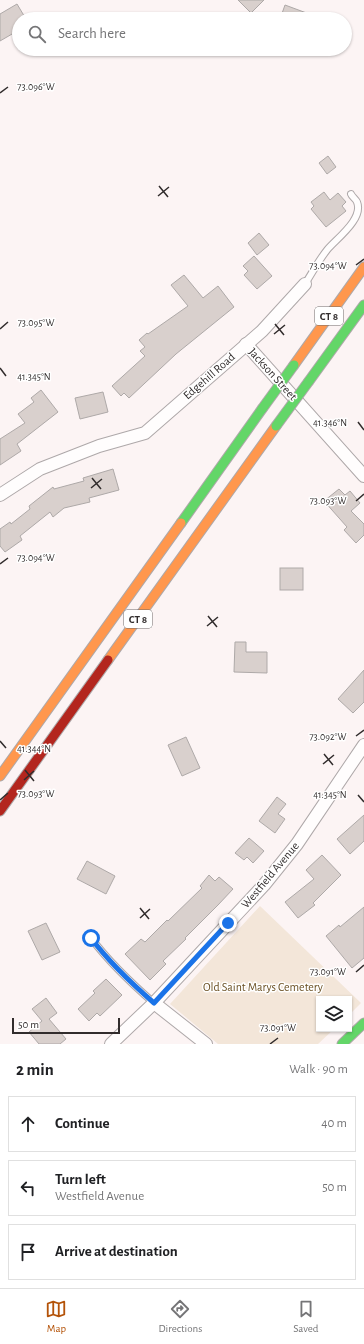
<!DOCTYPE html>
<html lang="en">
<head>
<meta charset="utf-8">
<style>
	:root { --surface:#fff; --page:#f2f2f2; --text:#202124; --muted:#757577; --line:#e0e0e0; --accent:#b45309 }
	body { margin:0; font-family:"Alegreya Sans",sans-serif; background:var(--page); color:var(--text) }
	.controls { position:absolute; right:12px; bottom:12px; display:grid; overflow:hidden; border-radius:0px; box-shadow:0 1px 3px #0004 }
	.controls button { width:36px; height:36px; display:grid; place-items:center; padding:0; border:0; border-bottom:1px solid var(--line); background:var(--surface); color:var(--text); font:20px sans-serif }
	.scale { position:absolute; left:12px; bottom:10px; width:108px; box-sizing:border-box; padding-left:4px; border:2px solid #312c2c; border-top:0; font-size:11px; line-height:14px; white-space:nowrap; color:#312c2c; -webkit-text-stroke:3px #fff; paint-order:stroke }
	.stop { position:absolute; width:12px; height:12px; margin:-9px; border:3px solid #1a73e8; border-radius:50%; background:#fff }
	.stop.end { background:#1a73e8; border-color:#fff; box-shadow:0 1px 4px #0008 }
	.list { margin:0; padding:0; list-style:none }
	h2 { display:flex; justify-content:space-between; align-items:center; height:52px; margin:0; padding:0 16px; font-size:17px }
	h2 small { font-size:13px; font-weight:400; color:var(--muted) }
	.list li { display:grid; grid-template-columns:26px 1fr auto; gap:12px; align-items:center; box-sizing:border-box; height:56px; margin:0 8px 8px; padding:0 8px; border:1px solid var(--line); border-radius:0px }
	.list b { display:block; font-size:15px; white-space:nowrap }
	.list p { margin:0; font-size:13px; white-space:nowrap; color:var(--muted) }
	.list em { font-size:13px; font-style:normal; color:var(--muted) }
	.icon { flex:none; width:22px; height:22px; fill:none; stroke:currentColor; stroke-width:2; stroke-linecap:round; stroke-linejoin:round }
	.map { position:relative; flex:none; width:364px; height:1044px; overflow:hidden }
	.search { position:absolute; background:var(--surface); box-shadow:0 1px 3px #0004; left:12px; right:12px; top:12px; height:44px; display:flex; align-items:center; gap:10px; box-sizing:border-box; padding:0 14px; border-radius:22px; color:var(--muted); font-size:15px }
	.sheet { height:244px; background:var(--surface) }
	nav { display:flex; justify-content:space-around; align-items:center; box-sizing:border-box; height:56px; border-top:1px solid var(--line); background:var(--surface); font-size:11px; color:var(--muted) }
	nav a { display:grid; justify-items:center; gap:2px }
	nav .on { color:var(--accent) }
	.map>svg:first-child { display:block }
</style>
</head>
<body>
<div class="map">
<svg width="364" height="1044" viewBox="0 0 364 1044">
	<rect width="100%" height="100%" fill="#fcf4f4"/>
	<path fill="#f3e6d9" d="M 260,906 L 361,1003 L 349,1015 L 349,999 L 319,999 L 319,1029 L 334,1029 L 318,1044 L 218,1044 L 170,1004 Z"/>
	<g fill="#d9d0cd" stroke="#aea9a8">
		<path d="M 238,0 L 264,0 L 251,13 Z"/>
		<path d="M 17,4 L 26,19 L 19,19 L 19,30 L 0,41 L 0,14 Z"/>
		<path d="M 285,5 L 320,18 L 320,19 L 280,19 Z"/>
		<path d="M 328,156 L 336,167 L 327,174 L 319,163 Z"/>
		<path d="M 324,192 L 330,200 L 338,193 L 346,202 L 342,206 L 346,211 L 326,227 L 311,209 L 314,206 L 311,202 Z"/>
		<path d="M 259,233 L 269,245 L 257,255 L 248,243 Z"/>
		<path d="M 254,256 L 272,276 L 257,289 L 244,275 L 248,271 L 243,266 Z"/>
		<path d="M 184,275 L 203,298 L 218,286 L 234,307 L 176,354 L 129,398 L 124,393 L 121,396 L 112,386 L 145,356 L 140,351 L 145,347 L 139,340 L 147,333 L 148,334 L 188,306 L 171,285 Z"/>
		<path d="M 41,390 L 58,412 L 17,444 L 21,451 L 0,465 L 0,439 L 25,423 L 18,414 L 34,402 L 31,398 Z"/>
		<path d="M 103,392 L 108,412 L 80,419 L 75,398 Z"/>
		<path d="M 113,469 L 119,490 L 89,498 L 90,502 L 64,508 L 53,517 L 50,512 L 20,536 L 22,540 L 5,552 L 0,546 L 0,529 L 10,522 L 11,524 L 30,509 L 29,506 L 53,487 L 54,489 L 84,481 L 83,478 Z"/>
		<path d="M 339,489 L 345,495 L 350,491 L 360,503 L 351,511 L 364,524 L 364,535 L 356,543 L 344,530 L 347,527 L 324,501 Z"/>
		<rect x="280" y="568" width="23" height="22"/>
		<path d="M 235,642 L 246,642 L 246,652 L 267,652 L 267,673 L 234,672 Z"/>
		<path d="M 364,670 L 364,702 L 353,713 L 338,699 Z"/>
		<path d="M 186,737 L 200,768 L 182,776 L 168,745 Z"/>
		<path d="M 277,797 L 286,804 L 278,814 L 285,819 L 275,833 L 259,821 Z"/>
		<path d="M 364,815 L 364,841 L 350,854 L 337,839 Z"/>
		<path d="M 249,838 L 264,851 L 253,863 L 247,857 L 244,860 L 235,853 Z"/>
		<path d="M 322,855 L 341,875 L 313,903 L 315,905 L 298,918 L 285,902 L 314,879 L 306,870 Z"/>
		<path d="M 87,861 L 115,876 L 106,894 L 77,879 Z"/>
		<path d="M 209,875 L 215,881 L 219,877 L 233,889 L 218,905 L 185,938 L 186,939 L 163,961 L 166,964 L 150,980 L 125,954 L 141,939 L 145,942 L 167,920 L 168,921 L 202,888 L 200,886 Z"/>
		<path d="M 364,907 L 364,958 L 352,968 L 326,936 L 339,925 L 340,927 Z"/>
		<path d="M 46,923 L 60,952 L 42,960 L 28,931 Z"/>
		<path d="M 106,979 L 122,995 L 100,1016 L 97,1013 L 89,1021 L 78,1009 L 95,993 L 93,991 Z"/>
		<path d="M 46,998 L 57,1013 L 49,1019 L 66,1039 L 60,1044 L 39,1044 L 29,1032 L 42,1021 L 32,1009 Z"/>
	</g>
	<g fill="none" stroke-linecap="round" stroke-linejoin="round">
		<defs>
			<g id="lane">
				<path d="M 305,284 C 312,273 319,260 327,250 C 336,239 364,219 357,202 C 356,199 352,197 351,194"/>
				<path d="M 91,938 C 109,962 131,983 154,1003"/>
			</g>
			<g id="street">
				<path d="M 246,344 L 364,476"/>
				<path d="M 0,495 L 40,469 L 99,446 L 145,433 L 262,331 L 305,284"/>
				<path d="M 154,1003 L 206,1044"/>
				<path d="M 111,1044 L 154,1003 L 264,885 L 297,844 L 364,745"/>
			</g>
			<g id="fast">
				<path d="M 309,381 L 364,305"/>
				<path d="M 181,523 L 262,409"/>
				<path d="M 342,1044 L 364,1023"/>
			</g>
			<g id="slow">
				<path d="M 294,365 L 364,267"/>
				<path d="M 108,660 L 276,426"/>
				<path d="M 0,776 L 181,523"/>
			</g>
			<path id="jam" d="M 0,811 L 108,660"/>
		</defs>
		<use href="#lane" stroke="#aea8a9" stroke-width="8"/>
		<use href="#street" stroke="#aea8a9" stroke-width="14"/>
		<use href="#fast" stroke="#aea8a9" stroke-width="11"/>
		<use href="#slow" stroke="#aea8a9" stroke-width="11"/>
		<use href="#jam" stroke="#aea8a9" stroke-width="11"/>
		<use href="#lane" stroke="#fffdfd" stroke-width="6"/>
		<use href="#street" stroke="#fffdfd" stroke-width="12"/>
		<use href="#fast" stroke="#63d668" stroke-width="9"/>
		<use href="#slow" stroke="#ff974d" stroke-width="9"/>
		<use href="#jam" stroke="#b3261e" stroke-width="9"/>
		<defs>
			<g id="fast-bridge">
				<path d="M 262,409 L 294,365"/>
				<path d="M 276,426 L 309,381"/>
			</g>
		</defs>
		<use href="#fast-bridge" stroke="#aea8a9" stroke-width="11" stroke-linecap="butt"/>
		<use href="#fast-bridge" stroke="#63d668" stroke-width="9"/>
	</g>
	<g fill="none" stroke-linecap="round" stroke-linejoin="round">
		<path stroke="#1a73e8" stroke-width="5" d="M 91,938 C 109,962 131,983 154,1003 L 228,923"/>
	</g>
	<path fill="none" stroke="#312c2c" stroke-width="1.5" d="M 0,93 L 8,87M 159,186 L 168,197M 158,196 L 169,187M 356,265 L 364,259M 275,324 L 284,335M 0,329 L 8,322M 274,334 L 285,325M 0,368 L 6,376M 358,422 L 364,430M 92,478 L 101,489M 91,488 L 102,479M 356,501 L 364,494M 0,564 L 8,558M 208,616 L 217,627M 207,626 L 218,617M 356,736 L 364,730M 0,741 L 6,748M 324,754 L 333,765M 323,764 L 334,755M 25,770 L 34,781M 24,780 L 34,771M 358,795 L 364,802M 0,800 L 8,793M 140,908 L 149,919M 140,918 L 150,909M 356,972 L 364,965M 270,1044 L 278,1038"/>
	<g text-anchor="middle" stroke-width="3" stroke-linejoin="round" paint-order="stroke">
		<g fill="#fff" stroke="#6f6b6b" stroke-width="1">
			<rect x="315" y="307" width="28" height="18" rx="3"/>
			<rect x="124" y="610" width="28" height="18" rx="3"/>
		</g>
		<g font-size="11" font-weight="bold" fill="#312c2c">
			<text x="329" y="320">CT 8</text>
			<text x="138" y="623">CT 8</text>
		</g>
		<g font-size="12" fill="#312c2c" stroke="#fff">
			<text transform="translate(273 374) rotate(48)" y="4">Jackson Street</text>
			<text transform="translate(209 376) rotate(-41)" y="4">Edgehill Road</text>
			<text transform="translate(270 875) rotate(-50)" y="4">Westfield Avenue</text>
		</g>
		<g font-size="12" fill="#6a5023" stroke="#fff">
			<text x="263" y="991">Old Saint Marys Cemetery</text>
		</g>
	</g>
	<g font-size="10" text-anchor="middle" fill="#312c2c" stroke="#fff" stroke-width="3" stroke-linejoin="round" paint-order="stroke">
		<text x="36" y="90">73.096°W</text>
		<text x="328" y="269">73.094°W</text>
		<text x="36" y="326">73.095°W</text>
		<text x="34" y="380">41.345°N</text>
		<text x="330" y="426">41.346°N</text>
		<text x="328" y="504">73.093°W</text>
		<text x="36" y="561">73.094°W</text>
		<text x="328" y="740">73.092°W</text>
		<text x="34" y="752">41.344°N</text>
		<text x="36" y="797">73.093°W</text>
		<text x="330" y="798">41.345°N</text>
		<text x="328" y="975">73.091°W</text>
		<text x="278" y="1031">73.091°W</text>
	</g>
</svg>
<div class="controls">
<button><svg class="icon" aria-label="layers" viewBox="0 0 24 24"><path d="M12 4l9 5-9 5-9-5zM3 14l9 5 9-5"/></svg></button>
</div>
<div class="scale">50 m</div>
<div class="stop" style="left:91px;top:938px"></div>
<div class="stop end" style="left:228px;top:923px"></div>
<div class="search"><svg class="icon" aria-label="search" viewBox="0 0 24 24"><circle cx="10" cy="10" r="6"/><path d="M15 15l6 6"/></svg>Search here</div>
</div>
<section class="sheet">
<h2>2 min<small>Walk · 90 m</small></h2>
<ul class="list">
<li><svg class="icon" aria-label="ahead" viewBox="0 0 24 24"><path d="M12 20V5M6 11l6-6 6 6"/></svg><div><b>Continue</b></div><em>40 m</em></li>
<li><svg class="icon" aria-label="left" viewBox="0 0 24 24"><path d="M17 20v-9H6M10 6l-5 5 5 5"/></svg><div><b>Turn left</b><p>Westfield Avenue</p></div><em>50 m</em></li>
<li><svg class="icon" aria-label="arrive" viewBox="0 0 24 24"><path d="M6 21V4h12l-3 4 3 4H6"/></svg><div><b>Arrive at destination</b></div></li>
</ul>
</section>
<nav>
<a class="on"><svg class="icon" aria-label="map" viewBox="0 0 24 24"><path d="M3 6l6-2 6 2 6-2v14l-6 2-6-2-6 2zM9 4v14M15 6v14"/></svg>Map</a>
<a><svg class="icon" aria-label="directions" viewBox="0 0 24 24"><path d="M12 3l9 9-9 9-9-9zM9 14v-3h6M13 9l2 2-2 2"/></svg>Directions</a>
<a><svg class="icon" aria-label="saved" viewBox="0 0 24 24"><path d="M7 4h10v16l-5-4-5 4z"/></svg>Saved</a>
</nav>
</body>
</html>
